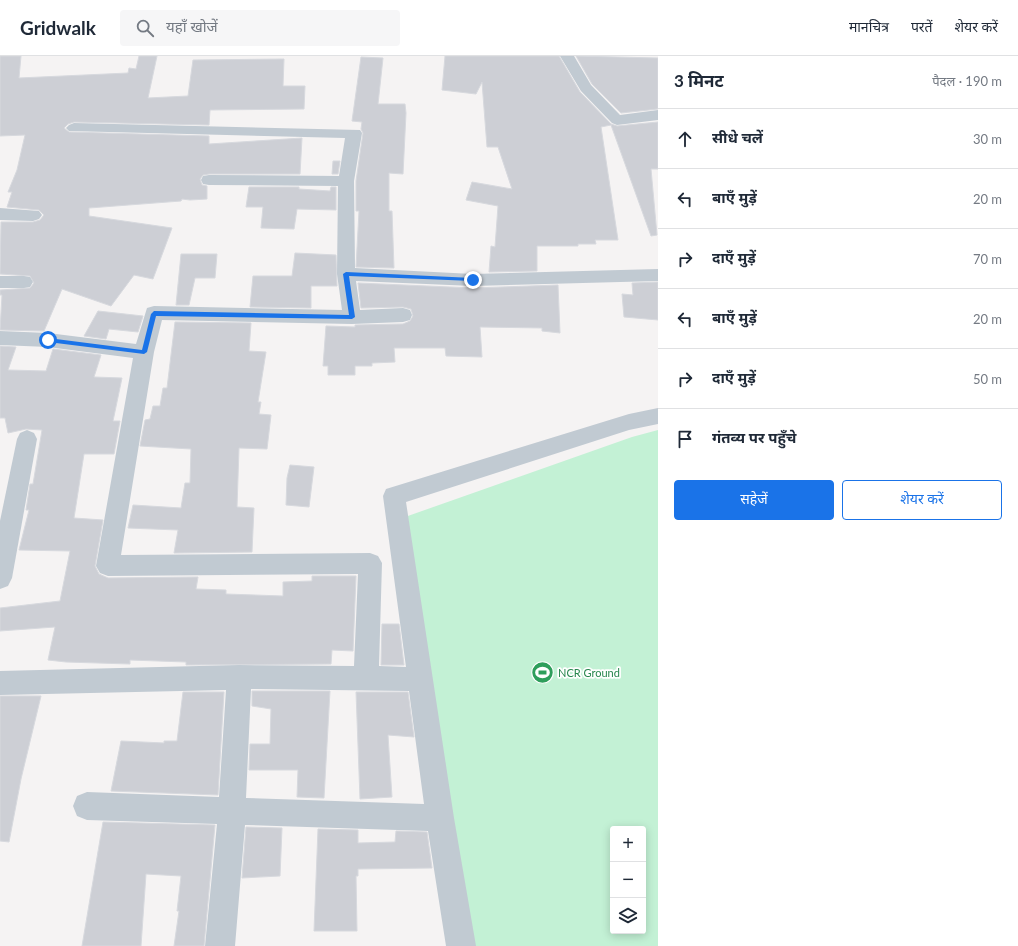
<!DOCTYPE html>
<html lang="hi">
<head>
<meta charset="utf-8">
<style>
	:root { --surface:#fff; --page:#f6f6f7; --text:#1f2937; --muted:#747a83; --line:#e0e1e3; --accent:#1a73e8 }
	body { margin:0; font-family:Lato,"Noto Sans Devanagari",sans-serif; background:var(--page); color:var(--text) }
	.controls { position:absolute; right:12px; bottom:12px; display:grid; overflow:hidden; border-radius:4px; box-shadow:0 2px 10px #0003 }
	.controls button { width:36px; height:36px; display:grid; place-items:center; padding:0; border:0; border-bottom:1px solid var(--line); background:var(--surface); color:var(--text); font:20px sans-serif }
	.stop { position:absolute; width:12px; height:12px; margin:-9px; border:3px solid #1a73e8; border-radius:50%; background:#fff }
	.stop.end { background:#1a73e8; border-color:#fff; box-shadow:0 1px 4px #0008 }
	.list { margin:0; padding:0; list-style:none }
	h2 { display:flex; justify-content:space-between; align-items:center; height:52px; margin:0; padding:0 16px; font-size:17px }
	h2 small { font-size:13px; font-weight:400; color:var(--muted) }
	.list li { display:grid; grid-template-columns:26px 1fr auto; gap:12px; align-items:center; box-sizing:border-box; height:60px; padding:0 16px; border-top:1px solid var(--line) }
	.list b { display:block; font-size:15px; white-space:nowrap }
	.list em { font-size:13px; font-style:normal; color:var(--muted) }
	.actions { display:flex; gap:8px; padding:12px 16px }
	.actions a { flex:1; padding:9px 0; border:1px solid var(--accent); border-radius:4px; text-align:center; font-size:14px; color:var(--accent) }
	.actions .main { background:var(--accent); color:#fff }
	.icon { flex:none; width:22px; height:22px; fill:none; stroke:currentColor; stroke-width:2; stroke-linecap:round; stroke-linejoin:round }
	.map { position:relative; flex:none; width:658px; height:890px; overflow:hidden }
	header { display:flex; align-items:center; gap:24px; box-sizing:border-box; height:56px; padding:0 20px; background:var(--surface); border-bottom:1px solid var(--line) }
	header strong { font-size:19px }
	nav { display:flex; gap:22px; margin-inline-start:auto; font-size:14px }
	.search { width:280px; height:36px; background:var(--page); display:flex; align-items:center; gap:10px; box-sizing:border-box; padding:0 14px; border-radius:4px; color:var(--muted); font-size:15px }
	main { display:flex }
	aside { flex:1; background:var(--surface) }
	.map>svg:first-child { display:block }
</style>
</head>
<body>
<header>
<strong>Gridwalk</strong>
<div class="search"><svg class="icon" aria-label="search" viewBox="0 0 24 24"><circle cx="10" cy="10" r="6"/><path d="M15 15l6 6"/></svg>यहाँ खोजें</div>
<nav><a>मानचित्र</a><a>परतें</a><a>शेयर करें</a></nav>
</header>
<main>
<div class="map">
<svg width="658" height="890" viewBox="0 0 658 890">
	<rect width="100%" height="100%" fill="#f5f3f3"/>
	<path fill="#c3f1d5" fill-rule="evenodd" d="M 658,374 L 658,890 L 464,890 L 405,461 L 632,381 ZM 613,773 L 643,773 L 643,875 L 613,875 Z"/>
	<g fill="#cdcfd5" stroke="#d7d9de">
		<path d="M 0,0 L 21,0 L 19,22 L 128,17 L 129,12 L 136,13 L 139,0 L 157,0 L 148,42 L 188,40 L 193,4 L 284,3 L 283,30 L 305,30 L 304,53 L 210,54 L 209,69 L 74,66 L 68,68 L 64,72 L 69,76 L 209,80 L 209,88 L 302,82 L 300,118 L 209,118 L 203,119 L 200,123 L 202,129 L 207,130 L 207,143 L 190,144 L 182,143 L 181,145 L 89,152 L 89,160 L 172,172 L 153,223 L 134,219 L 111,250 L 62,233 L 44,275 L 0,274 L 2,239 L 0,239 L 0,234 L 30,232 L 34,227 L 30,220 L 0,218 L 1,166 L 33,166 L 40,164 L 44,159 L 39,154 L 7,151 L 12,136 L 8,136 L 17,114 L 25,79 L 0,80 Z"/>
		<path d="M 445,0 L 559,0 L 580,36 L 611,68 L 617,70 L 658,66 L 658,113 L 651,113 L 657,179 L 651,180 L 611,69 L 601,71 L 618,184 L 595,184 L 596,188 L 578,188 L 578,190 L 537,190 L 537,215 L 489,216 L 491,190 L 495,191 L 498,150 L 466,144 L 472,126 L 512,133 L 498,91 L 487,91 L 482,26 L 476,38 L 442,34 Z"/>
		<path d="M 576,0 L 658,2 L 658,53 L 621,57 L 592,28 Z"/>
		<path d="M 361,1 L 383,2 L 378,48 L 405,48 L 406,57 L 403,118 L 389,117 L 389,155 L 392,155 L 394,212 L 356,211 L 359,155 L 356,155 L 356,125 L 363,77 L 361,73 L 362,66 L 352,65 Z"/>
		<path d="M 333,105 L 340,105 L 338,118 L 332,118 Z"/>
		<path d="M 249,131 L 299,131 L 299,133 L 330,135 L 331,131 L 336,131 L 336,154 L 297,153 L 294,173 L 261,172 L 263,151 L 246,151 Z"/>
		<path d="M 295,197 L 336,199 L 337,230 L 311,230 L 311,252 L 250,251 L 253,220 L 292,220 Z"/>
		<path d="M 181,198 L 217,198 L 215,222 L 195,222 L 189,249 L 176,249 Z"/>
		<path d="M 658,226 L 658,264 L 624,261 L 622,238 L 633,239 L 632,227 Z"/>
		<path d="M 358,227 L 473,232 L 558,229 L 560,277 L 542,275 L 542,272 L 480,271 L 482,301 L 446,300 L 445,292 L 394,292 L 395,306 L 372,307 L 372,310 L 355,310 L 355,319 L 328,319 L 328,310 L 323,310 L 326,270 L 355,271 L 355,269 L 403,268 L 410,265 L 413,260 L 411,253 L 403,251 L 361,252 Z"/>
		<path d="M 98,255 L 143,260 L 138,276 L 109,273 L 106,283 L 84,280 Z"/>
		<path d="M 175,266 L 251,267 L 249,295 L 266,296 L 258,346 L 261,346 L 259,358 L 271,359 L 267,393 L 239,392 L 237,451 L 254,452 L 252,496 L 174,497 L 178,474 L 128,472 L 133,449 L 181,452 L 185,427 L 190,427 L 191,393 L 140,390 L 145,364 L 150,363 L 153,350 L 160,350 L 163,332 L 167,332 Z"/>
		<path d="M 0,290 L 16,291 L 8,314 L 46,315 L 53,293 L 101,299 L 94,321 L 122,322 L 113,365 L 120,365 L 114,398 L 84,398 L 74,462 L 103,464 L 95,510 L 99,518 L 108,522 L 198,521 L 196,533 L 226,534 L 226,538 L 283,540 L 283,526 L 312,525 L 312,520 L 356,520 L 353,595 L 332,594 L 331,608 L 186,609 L 186,606 L 130,604 L 130,608 L 66,606 L 48,604 L 55,571 L 0,575 L 0,552 L 60,545 L 70,495 L 19,494 L 29,454 L 26,454 L 30,428 L 33,428 L 42,374 L 26,373 L 8,377 L 5,362 L 0,362 Z"/>
		<path d="M 290,409 L 314,411 L 309,451 L 286,449 L 287,422 Z"/>
		<path d="M 382,568 L 399,568 L 404,609 L 381,609 Z"/>
		<path d="M 252,635 L 330,635 L 324,742 L 297,741 L 298,714 L 249,714 L 250,688 L 270,688 L 271,653 L 252,650 Z"/>
		<path d="M 183,636 L 224,636 L 218,739 L 111,735 L 121,685 L 164,687 L 164,685 L 177,685 Z"/>
		<path d="M 356,636 L 408,636 L 414,681 L 388,679 L 392,741 L 360,743 Z"/>
		<path d="M 0,640 L 41,640 L 21,723 L 9,786 L 0,785 Z"/>
		<path d="M 103,766 L 215,769 L 204,890 L 174,890 L 179,855 L 177,855 L 181,820 L 146,818 L 141,890 L 82,890 Z"/>
		<path d="M 246,771 L 282,772 L 280,820 L 242,822 Z"/>
		<path d="M 318,773 L 358,774 L 358,787 L 395,786 L 396,775 L 427,776 L 432,812 L 358,813 L 358,820 L 356,820 L 357,875 L 314,875 Z"/>
	</g>
	<g fill="none" stroke-linecap="round" stroke-linejoin="round">
		<g fill="#c1cad2" fill-rule="evenodd">
			<path d="M 560,0 L 574,0 L 591,29 L 620,59 L 658,54 L 658,64 L 617,69 L 612,67 L 581,35 Z"/>
			<path d="M 74,67 L 360,74 L 362,77 L 354,125 L 355,212 L 473,218 L 658,213 L 658,225 L 473,230 L 356,225 L 360,254 L 403,252 L 410,254 L 412,259 L 410,264 L 403,266 L 352,268 L 162,264 L 154,296 L 121,499 L 370,497 L 378,500 L 382,507 L 379,610 L 406,611 L 383,440 L 386,433 L 629,358 L 658,352 L 658,368 L 629,374 L 406,446 L 454,762 L 476,890 L 446,890 L 428,775 L 245,769 L 235,890 L 205,890 L 217,768 L 87,764 L 77,760 L 73,750 L 77,740 L 87,736 L 219,741 L 226,634 L 0,639 L 0,615 L 239,609 L 354,610 L 358,518 L 108,520 L 100,517 L 96,510 L 133,302 L 48,291 L 0,289 L 0,275 L 48,277 L 136,288 L 147,252 L 154,250 L 342,254 L 337,218 L 338,130 L 209,129 L 203,128 L 201,124 L 203,120 L 209,119 L 339,120 L 345,82 L 69,75 L 66,72 L 69,69 ZM 251,633 L 409,635 L 424,748 L 246,742 Z"/>
			<path d="M 0,152 L 39,155 L 42,159 L 39,163 L 33,165 L 0,164 Z"/>
			<path d="M 0,220 L 24,220 L 30,221 L 33,226 L 30,231 L 24,232 L 0,232 Z"/>
			<path d="M 27,374 L 34,377 L 37,383 L 12,522 L 8,530 L 0,533 L 0,465 L 17,383 L 20,377 Z"/>
		</g>
	</g>
	<path fill="#1a73e8" d="M 346,216 L 473,222 L 475,224 L 473,225 L 349,220 L 355,261 L 352,263 L 156,260 L 147,296 L 144,298 L 48,286 L 46,284 L 48,282 L 142,294 L 151,258 L 154,255 L 349,259 L 343,218 Z"/>
	<defs>
		<symbol id="stadium-disc" viewBox="-11 -11 22 22"><circle r="9.5" fill="#2e9e5b" stroke="#fff"/><path d="M0-5a6.5 5 0 1 0 0 10a6.5 5 0 1 0 0-10ZM-3.5-1.8h7v3.6h-7Z" fill="#fff"/></symbol>
	</defs>
	<g fill-rule="evenodd">
		<use href="#stadium-disc" x="530" y="604" width="25" height="25"/>
	</g>
	<g text-anchor="middle" stroke-width="3.5" stroke-linejoin="round" paint-order="stroke">
		<g font-size="11" fill="#27864d" stroke="#fff" text-anchor="start">
			<text x="558" y="621">NCR Ground</text>
		</g>
	</g>
</svg>
<div class="controls">
<button>+</button>
<button>−</button>
<button><svg class="icon" aria-label="layers" viewBox="0 0 24 24"><path d="M12 4l9 5-9 5-9-5zM3 14l9 5 9-5"/></svg></button>
</div>
<div class="stop" style="left:48px;top:284px"></div>
<div class="stop end" style="left:473px;top:224px"></div>
</div>
<aside>
<h2>3 मिनट<small>पैदल · 190 m</small></h2>
<ul class="list">
<li><svg class="icon" aria-label="ahead" viewBox="0 0 24 24"><path d="M12 20V5M6 11l6-6 6 6"/></svg><div><b>सीधे चलें</b></div><em>30 m</em></li>
<li><svg class="icon" aria-label="left" viewBox="0 0 24 24"><path d="M17 20v-9H6M10 6l-5 5 5 5"/></svg><div><b>बाएँ मुड़ें</b></div><em>20 m</em></li>
<li><svg class="icon" aria-label="right" viewBox="0 0 24 24"><path d="M7 20v-9h11M14 6l5 5-5 5"/></svg><div><b>दाएँ मुड़ें</b></div><em>70 m</em></li>
<li><svg class="icon" aria-label="left" viewBox="0 0 24 24"><path d="M17 20v-9H6M10 6l-5 5 5 5"/></svg><div><b>बाएँ मुड़ें</b></div><em>20 m</em></li>
<li><svg class="icon" aria-label="right" viewBox="0 0 24 24"><path d="M7 20v-9h11M14 6l5 5-5 5"/></svg><div><b>दाएँ मुड़ें</b></div><em>50 m</em></li>
<li><svg class="icon" aria-label="arrive" viewBox="0 0 24 24"><path d="M6 21V4h12l-3 4 3 4H6"/></svg><div><b>गंतव्य पर पहुँचे</b></div></li>
</ul>
<div class="actions"><a class="main">सहेजें</a><a>शेयर करें</a></div>
</aside>
</main>
</body>
</html>
